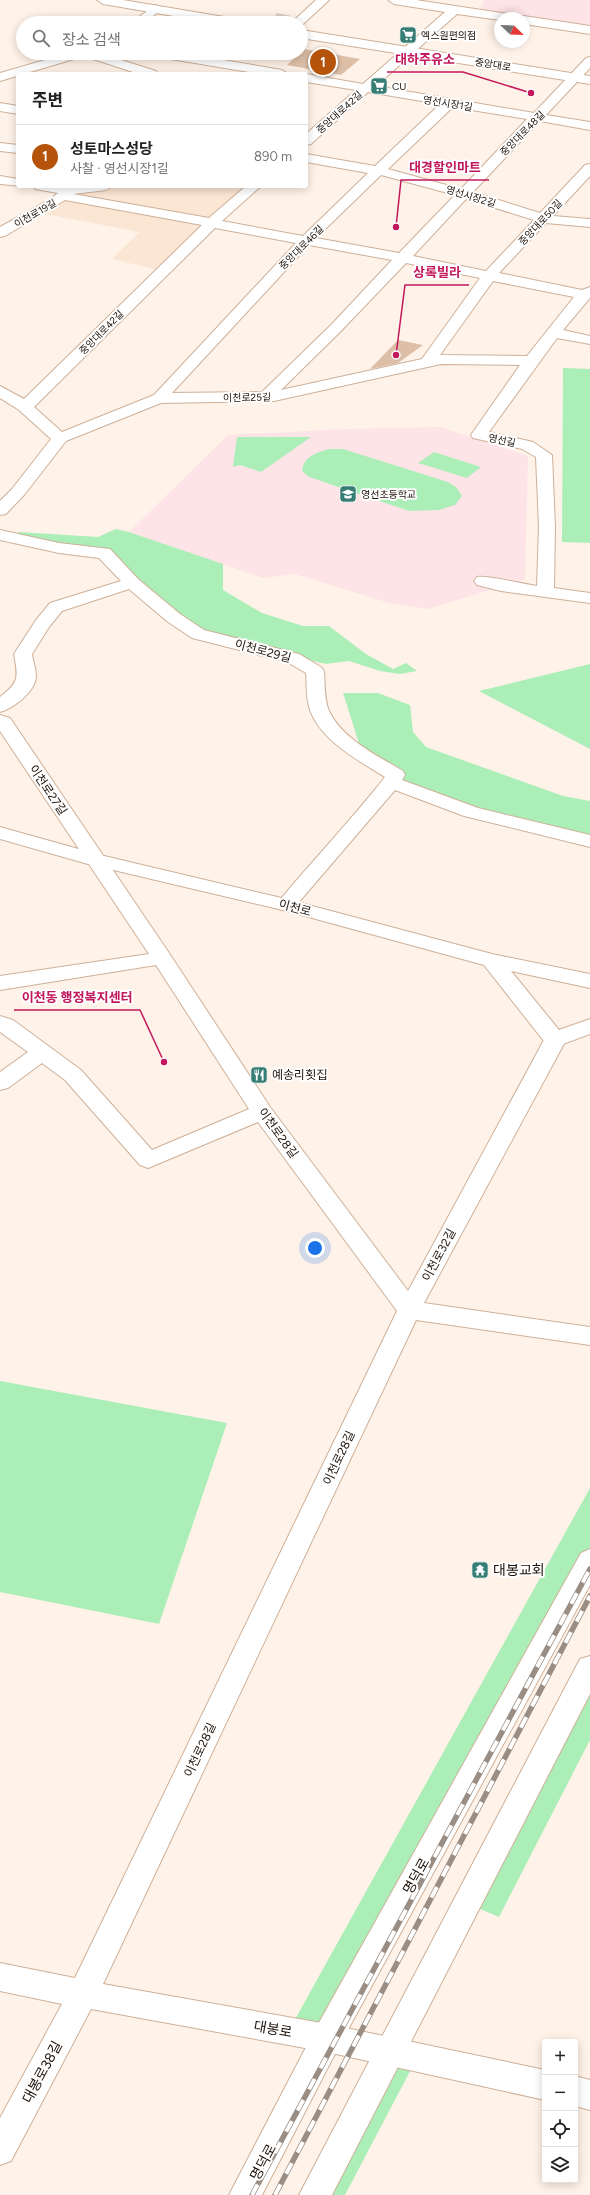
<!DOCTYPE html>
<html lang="ko">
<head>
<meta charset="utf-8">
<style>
	:root { --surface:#fff; --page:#f6f6f6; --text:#222; --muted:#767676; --line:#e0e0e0; --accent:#b45309 }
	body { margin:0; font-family:Figtree,"Noto Sans KR",sans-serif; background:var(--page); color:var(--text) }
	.controls { position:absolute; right:12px; bottom:12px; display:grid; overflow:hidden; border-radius:4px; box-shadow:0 2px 10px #0003 }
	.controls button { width:36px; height:36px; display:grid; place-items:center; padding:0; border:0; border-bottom:1px solid var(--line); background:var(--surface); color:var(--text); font:20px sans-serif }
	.compass { position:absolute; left:494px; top:12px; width:36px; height:36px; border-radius:50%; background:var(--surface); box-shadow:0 2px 10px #0003; rotate:113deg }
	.you { position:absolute; left:315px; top:1248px; width:14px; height:14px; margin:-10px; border:3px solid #fff; border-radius:50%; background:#1a73e8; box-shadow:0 0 0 6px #1a73e833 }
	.badge { display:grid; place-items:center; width:26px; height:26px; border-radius:50%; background:var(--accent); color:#fff; font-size:13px; font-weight:700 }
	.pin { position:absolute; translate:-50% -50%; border:2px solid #fff; box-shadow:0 1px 4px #0006 }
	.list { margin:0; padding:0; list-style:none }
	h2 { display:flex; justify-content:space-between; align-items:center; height:52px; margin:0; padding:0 16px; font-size:17px }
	h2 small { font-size:13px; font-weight:400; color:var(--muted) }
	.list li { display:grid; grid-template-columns:26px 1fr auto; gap:12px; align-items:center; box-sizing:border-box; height:64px; padding:0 16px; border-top:1px solid var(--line) }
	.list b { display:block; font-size:15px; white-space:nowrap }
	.list p { margin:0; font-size:13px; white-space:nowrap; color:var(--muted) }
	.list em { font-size:13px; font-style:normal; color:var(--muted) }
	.icon { flex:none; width:22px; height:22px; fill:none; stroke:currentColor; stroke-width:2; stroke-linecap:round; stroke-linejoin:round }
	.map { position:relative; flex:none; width:590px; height:2195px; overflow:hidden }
	.search { position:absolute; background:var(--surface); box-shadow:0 2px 10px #0003; left:16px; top:16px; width:292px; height:44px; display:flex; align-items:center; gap:10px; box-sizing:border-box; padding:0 14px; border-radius:22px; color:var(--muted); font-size:15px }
	.panel { position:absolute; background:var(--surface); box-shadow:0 2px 10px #0003; left:16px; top:72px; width:292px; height:116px; border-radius:4px }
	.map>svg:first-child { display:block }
</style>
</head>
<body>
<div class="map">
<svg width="590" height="2195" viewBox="0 0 590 2195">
	<rect width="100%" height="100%" fill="#fff2e8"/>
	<path fill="#fbe5d3" d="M 106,186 L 255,186 L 163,271 L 112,259 L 140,232 L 46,214 L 63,196 Z"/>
	<g fill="#fee3e7">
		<path d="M 484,0 L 590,0 L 590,27 L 480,10 Z"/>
		<path d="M 440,427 L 528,456 L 525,579 L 428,609 L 389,603 L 295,574 L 263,578 L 129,532 L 228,435 L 347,429 Z"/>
	</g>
	<g fill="#aceeb8">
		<path d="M 563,368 L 590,369 L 590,543 L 562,542 Z"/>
		<path d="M 237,437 L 311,437 L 261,472 L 240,465 L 233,467 Z"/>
		<path d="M 329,449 L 343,449 L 448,482 L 456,487 L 462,496 L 455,505 L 439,510 L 409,511 L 309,477 L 302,471 C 304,456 316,453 329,449 Z"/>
		<path d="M 434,452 L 481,467 L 467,478 L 418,463 Z"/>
		<path d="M 116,529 L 129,532 L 223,564 L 223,590 L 262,613 L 303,626 L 329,626 L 366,654 L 393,669 L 406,663 L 417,671 L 400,674 L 380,671 L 349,661 L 326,664 L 198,634 L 104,554 L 13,538 L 19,532 L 98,537 Z"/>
		<path d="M 590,664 L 590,749 L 479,691 Z"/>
		<path d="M 343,693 L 378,693 L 410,705 L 413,732 L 426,747 L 563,796 L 590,801 L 590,841 L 559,835 L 391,782 L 367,757 L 393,764 L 362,753 Z"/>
		<path d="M 0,1381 L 227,1423 L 159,1624 L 0,1592 Z"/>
		<path d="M 590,1488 L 590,1561 L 327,2038 L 288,2032 Z"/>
		<path d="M 590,1667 L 590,1740 L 499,1917 L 468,1904 Z"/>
		<path d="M 391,2052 L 417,2058 L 345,2195 L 315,2195 Z"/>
	</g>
	<g fill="#ddbea6">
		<path d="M 304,49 L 360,59 L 341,75 L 287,65 Z"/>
		<path d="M 398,340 L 423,345 L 398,363 L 370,369 Z"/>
	</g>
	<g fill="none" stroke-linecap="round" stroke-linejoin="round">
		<path stroke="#ddd1c7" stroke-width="14" stroke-dasharray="14 6" stroke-linecap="butt" d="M 275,20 L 292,23"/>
		<defs>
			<g id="minor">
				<path d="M 316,0 L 329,0 L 301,26 L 301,23 L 291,23 Z"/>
				<path d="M 388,0 L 416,0 L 508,14 L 514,18 L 500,18 L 500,20 L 457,14 L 376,86 L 534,113 L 586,58 L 590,57 L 590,68 L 546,115 L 590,122 L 590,130 L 540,121 L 473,192 L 540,213 L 585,165 L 590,164 L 590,176 L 553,216 L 590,219 L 590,227 L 546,223 L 499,273 L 582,290 L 590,287 L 590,298 L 563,330 L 590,336 L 590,344 L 557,338 L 489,432 L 533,442 L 552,455 L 555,527 L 554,588 L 590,593 L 590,603 L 501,591 L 477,585 L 474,581 L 477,577 C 486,575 524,584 537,586 L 539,527 L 536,457 L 522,449 L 473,438 L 471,435 L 520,365 L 441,364 L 274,401 L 161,403 L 66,441 L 24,495 L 6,514 L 0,515 L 0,501 L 12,489 L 51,439 L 19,410 L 0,398 L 0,386 L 24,399 L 202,225 L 65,200 L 5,236 L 0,237 L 0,227 L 49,200 L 58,193 L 35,189 L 33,186 L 113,186 L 106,190 L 73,194 L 209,218 L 246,186 L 261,186 L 222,221 L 303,236 L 368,173 L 306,162 L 306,154 L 375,166 L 440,104 L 368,92 L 311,144 L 306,145 L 306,134 L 356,90 L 306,82 L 306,74 L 363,84 L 445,12 L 394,4 ZM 453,107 L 527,119 L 461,189 L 388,169 ZM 381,175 L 455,195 L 399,253 L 316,238 ZM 466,199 L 534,220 L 486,271 L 413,256 ZM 215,228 L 296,243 L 154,395 L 62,432 L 34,407 ZM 309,245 L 392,260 L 331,325 L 262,392 L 172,393 ZM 406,263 L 480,278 L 422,359 L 281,390 L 341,331 ZM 493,281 L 574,297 L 527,356 L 440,355 Z"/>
				<path d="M 156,5 L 162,9 L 144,23 L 130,23 Z"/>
				<path d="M 524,16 L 590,26 L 590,34 L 524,24 L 524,18 L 519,18 Z"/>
				<path d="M 69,53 L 99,53 L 156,71 L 158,74 L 139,74 L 84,56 L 0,81 L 0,73 Z"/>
				<path d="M 153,53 L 181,53 L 282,70 L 288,74 L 260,74 L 159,57 Z"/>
				<path d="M 0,103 L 18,106 L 18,114 L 0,111 Z"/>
				<path d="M 0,143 L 18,145 L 18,153 L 0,151 Z"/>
				<path d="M 0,176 L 18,179 L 18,186 L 22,186 L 0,184 Z"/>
				<path d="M 0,530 L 59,543 L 110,549 L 138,579 L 180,614 L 204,630 L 299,654 L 321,667 L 324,671 C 325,684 324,699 329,711 C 342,739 378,756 403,771 L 405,775 L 402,780 L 478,808 L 590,835 L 590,847 L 464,816 L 395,790 L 293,909 L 286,911 L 279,909 L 276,905 L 279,901 C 314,859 352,819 385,777 C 358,760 319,740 309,707 C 306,696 307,685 306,673 L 287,662 L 192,638 L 168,622 L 129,589 L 62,611 L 49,627 L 32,654 C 33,661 36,669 36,676 C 36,691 14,708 0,712 L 0,697 C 20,682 18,677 14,654 L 36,620 L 50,603 L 121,581 L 99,558 L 59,553 L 0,540 Z"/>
				<path d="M 0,715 L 10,718 L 169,953 L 270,1107 L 408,1291 L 544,1040 L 547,1035 L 555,1033 L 563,1035 L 566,1040 L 424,1303 L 590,1327 L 590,1345 L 416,1320 L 103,1984 L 327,2024 L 545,2070 L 545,2100 L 327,2052 L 91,2009 L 11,2161 L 0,2165 L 0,2118 L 62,2004 L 0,1991 L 0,1963 L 75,1978 L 397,1311 L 258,1122 L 148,1168 L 140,1165 L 65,1080 L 42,1063 L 8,1088 L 0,1090 L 0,1072 L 28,1052 L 0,1032 L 0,1016 L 13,1020 L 81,1070 L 152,1150 L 249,1109 L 156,965 L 0,990 L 0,976 L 149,954 L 0,731 Z"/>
				<path d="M 575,2076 L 590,2080 L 590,2110 L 575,2106 Z"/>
			</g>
			<g id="major">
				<path d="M 97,0 L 123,0 L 236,19 L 242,23 L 215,23 L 103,4 Z"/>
				<path d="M 301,30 L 590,76 L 590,84 L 301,38 Z"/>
				<path d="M 0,827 L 100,855 L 286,899 L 492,954 L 590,974 L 590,988 L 511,971 L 559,1030 L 590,1019 L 590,1034 L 555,1047 L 547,1045 L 484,965 L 283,910 L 88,864 L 0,839 Z"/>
				<path d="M 590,1549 L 590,1585 L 338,2048 L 262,2195 L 229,2195 L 316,2028 L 581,1553 Z"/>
				<path d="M 590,1656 L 590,1694 L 332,2195 L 299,2195 L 580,1659 Z"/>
			</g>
		</defs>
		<use href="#minor" stroke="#ceb098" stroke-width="2"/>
		<use href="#major" stroke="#ceb098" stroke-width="2"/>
		<use href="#minor" fill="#fff" fill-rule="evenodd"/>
		<use href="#major" fill="#fff" fill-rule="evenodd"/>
		<defs>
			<g id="rail">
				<path d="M 252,2195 L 590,1569"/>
				<path d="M 275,2195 L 590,1596"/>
			</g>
		</defs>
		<use href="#rail" stroke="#998d84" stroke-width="5.5"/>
		<use href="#rail" stroke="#fff" stroke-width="4" stroke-dasharray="12" stroke-linecap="butt"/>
	</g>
	<defs>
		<symbol id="supermarket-square" viewBox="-11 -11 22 22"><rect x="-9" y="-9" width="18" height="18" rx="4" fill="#367d76" stroke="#fff"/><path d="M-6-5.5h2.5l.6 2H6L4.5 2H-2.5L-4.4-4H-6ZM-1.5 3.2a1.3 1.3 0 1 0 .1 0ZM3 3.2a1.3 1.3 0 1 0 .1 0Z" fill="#fff"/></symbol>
		<symbol id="school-square" viewBox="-11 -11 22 22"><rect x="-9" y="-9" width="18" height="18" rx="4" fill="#367d76" stroke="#fff"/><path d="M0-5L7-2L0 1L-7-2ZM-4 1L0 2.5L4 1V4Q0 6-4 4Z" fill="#fff"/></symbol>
		<symbol id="restaurant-square" viewBox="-11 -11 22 22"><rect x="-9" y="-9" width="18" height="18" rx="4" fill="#367d76" stroke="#fff"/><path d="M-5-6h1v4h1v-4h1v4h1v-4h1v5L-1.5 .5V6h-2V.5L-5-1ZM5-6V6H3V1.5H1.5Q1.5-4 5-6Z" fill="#fff"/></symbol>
		<symbol id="temple-square" viewBox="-11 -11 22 22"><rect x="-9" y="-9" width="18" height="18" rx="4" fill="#367d76" stroke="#fff"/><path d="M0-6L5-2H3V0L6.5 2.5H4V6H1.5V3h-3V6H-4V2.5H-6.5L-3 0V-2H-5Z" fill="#fff"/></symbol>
	</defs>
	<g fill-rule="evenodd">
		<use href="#supermarket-square" x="398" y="25" width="20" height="20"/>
		<use href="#supermarket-square" x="369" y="76" width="20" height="20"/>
		<use href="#school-square" x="338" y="484" width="20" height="20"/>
		<use href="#restaurant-square" x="249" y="1065" width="20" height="20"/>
		<use href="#temple-square" x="470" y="1560" width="20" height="20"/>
	</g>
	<g text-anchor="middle" stroke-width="4" stroke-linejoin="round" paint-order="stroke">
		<g font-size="10" fill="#1e130b" stroke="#fff" text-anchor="start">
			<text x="421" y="39">엑스원편의점</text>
			<text x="392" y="90">CU</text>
			<text x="361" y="498">영선초등학교</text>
		</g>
		<g font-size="10" fill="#1e130b" stroke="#fff">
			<text transform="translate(493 64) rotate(9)" y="4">중앙대로</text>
			<text transform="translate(448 103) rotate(9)" y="4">영선시장1길</text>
			<text transform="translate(339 112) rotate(-42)" y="4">중앙대로42길</text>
			<text transform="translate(522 133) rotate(-45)" y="4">중앙대로48길</text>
			<text transform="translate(471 196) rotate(17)" y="4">영선시장2길</text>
			<text transform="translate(35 213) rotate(-30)" y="4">이천로19길</text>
			<text transform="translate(540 222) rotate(-47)" y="4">중앙대로50길</text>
			<text transform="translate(301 247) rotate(-45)" y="4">중앙대로46길</text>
			<text transform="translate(101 332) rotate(-45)" y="4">중앙대로42길</text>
			<text transform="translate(247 397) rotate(-1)" y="4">이천로25길</text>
			<text transform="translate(502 440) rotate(12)" y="4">영선길</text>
		</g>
		<g font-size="12" fill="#1e130b" stroke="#fff">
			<text transform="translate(263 651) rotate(15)" y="4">이천로29길</text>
			<text transform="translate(48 790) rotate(56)" y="4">이천로27길</text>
			<text transform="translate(295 908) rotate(15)" y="4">이천로</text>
			<text transform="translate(278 1133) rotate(54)" y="4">이천로28길</text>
			<text transform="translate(439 1255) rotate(-62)" y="4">이천로32길</text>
			<text transform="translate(339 1458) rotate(-65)" y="4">이천로28길</text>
			<text transform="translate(200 1750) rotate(-65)" y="4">이천로28길</text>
		</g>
		<g font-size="12" fill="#1e130b" stroke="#fff" text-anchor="start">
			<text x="272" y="1079">예송리횟집</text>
		</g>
		<g font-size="14" fill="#1e130b" stroke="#fff" text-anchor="start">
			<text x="493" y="1575">대봉교회</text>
		</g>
		<g font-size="14" fill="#1e130b" stroke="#fff">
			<text transform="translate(416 1876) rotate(-61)" y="5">명덕로</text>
			<text transform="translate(273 2029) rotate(10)" y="5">대봉로</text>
			<text transform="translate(42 2072) rotate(-62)" y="5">대봉로38길</text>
			<text transform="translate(263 2162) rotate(-62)" y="5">명덕로</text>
		</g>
	</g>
	<path fill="none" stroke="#c2185b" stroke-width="1.5" d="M531 93L463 72H387M396 227L401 180H489M396 355L405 285H469M164 1062L140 1010H14"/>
	<g fill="#c2185b" stroke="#fff" stroke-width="1.5">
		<circle cx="531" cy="93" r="4"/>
		<circle cx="396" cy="227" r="4"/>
		<circle cx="396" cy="355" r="4"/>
		<circle cx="164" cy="1062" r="4"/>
	</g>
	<g font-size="13" text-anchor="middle" font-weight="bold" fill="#c2185b" stroke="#fff" stroke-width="4" stroke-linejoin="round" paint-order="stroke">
		<text x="425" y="64">대하주유소</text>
		<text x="445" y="172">대경할인마트</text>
		<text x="437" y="277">상록빌라</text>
		<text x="77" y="1002">이천동 행정복지센터</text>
	</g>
</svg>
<div class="controls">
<button>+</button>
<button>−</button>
<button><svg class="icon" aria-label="locate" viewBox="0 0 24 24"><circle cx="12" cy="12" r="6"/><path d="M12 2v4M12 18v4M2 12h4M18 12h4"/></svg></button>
<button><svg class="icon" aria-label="layers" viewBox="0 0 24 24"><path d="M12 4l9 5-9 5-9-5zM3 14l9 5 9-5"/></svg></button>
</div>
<svg class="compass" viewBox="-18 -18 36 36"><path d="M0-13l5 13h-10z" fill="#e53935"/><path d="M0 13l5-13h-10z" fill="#767676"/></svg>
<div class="you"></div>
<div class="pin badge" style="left:323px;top:62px">1</div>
<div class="search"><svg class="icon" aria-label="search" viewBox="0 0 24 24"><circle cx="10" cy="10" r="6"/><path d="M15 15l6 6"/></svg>장소 검색</div>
<section class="panel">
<h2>주변<small></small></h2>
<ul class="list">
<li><span class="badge">1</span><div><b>성토마스성당</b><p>사찰 · 영선시장1길</p></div><em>890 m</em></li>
</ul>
</section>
</div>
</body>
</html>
